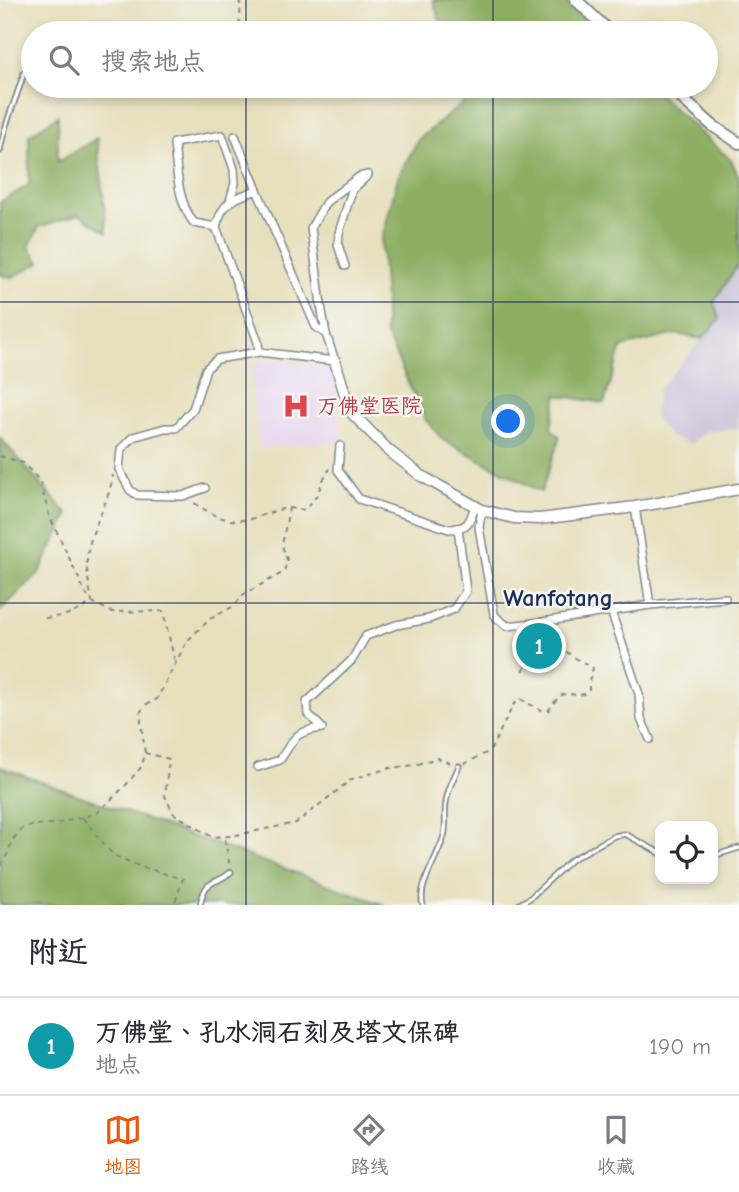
<!DOCTYPE html>
<html lang="zh">
<head>
<meta charset="utf-8">
<style>
	:root { --surface:#fff; --page:#f2f2f3; --text:#2b2b33; --muted:#7c7c81; --line:#e1e1e2; --accent:#ea580c }
	body { margin:0; font-family:"Comic Neue","LXGW WenKai TC",sans-serif; background:var(--page); color:var(--text) }
	.controls { position:absolute; right:21px; bottom:21px; display:grid; overflow:hidden; border-radius:14px; box-shadow:0 4px 10px #0003 }
	.controls button { width:63px; height:63px; display:grid; place-items:center; padding:0; border:0; border-bottom:2px solid var(--line); background:var(--surface); color:var(--text); font:35px sans-serif }
	.you { position:absolute; left:509px; top:422px; width:24px; height:24px; margin:-18px; border:5px solid #fff; border-radius:50%; background:#1a73e8; box-shadow:0 0 0 10px #1a73e833 }
	.badge { display:grid; place-items:center; width:46px; height:46px; border-radius:50%; background:var(--accent); color:#fff; font-size:23px; font-weight:700 }
	.pin { position:absolute; translate:-50% -50%; border:4px solid #fff; box-shadow:0 2px 7px #0006 }
	.list { margin:0; padding:0; list-style:none }
	h2 { display:flex; justify-content:space-between; align-items:center; height:91px; margin:0; padding:0 28px; font-size:30px }
	h2 small { font-size:23px; font-weight:400; color:var(--muted) }
	.list li { display:grid; grid-template-columns:46px 1fr auto; gap:21px; align-items:center; box-sizing:border-box; height:98px; padding:0 28px; border-top:2px solid var(--line) }
	.list b { display:block; font-size:26px; white-space:nowrap }
	.list p { margin:0; font-size:23px; white-space:nowrap; color:var(--muted) }
	.list em { font-size:23px; font-style:normal; color:var(--muted) }
	.icon { flex:none; width:38px; height:38px; fill:none; stroke:currentColor; stroke-width:2; stroke-linecap:round; stroke-linejoin:round }
	.map { position:relative; flex:none; width:739px; height:905px; overflow:hidden }
	.search { position:absolute; background:var(--surface); box-shadow:0 4px 10px #0003; left:21px; right:21px; top:21px; height:77px; display:flex; align-items:center; gap:18px; box-sizing:border-box; padding:0 24px; border-radius:38px; color:var(--muted); font-size:26px }
	.sheet { height:189px; background:var(--surface) }
	nav { display:flex; justify-content:space-around; align-items:center; box-sizing:border-box; height:98px; border-top:2px solid var(--line); background:var(--surface); font-size:19px; color:var(--muted) }
	nav a { display:grid; justify-items:center; gap:4px }
	nav .on { color:var(--accent) }
	.map>svg:first-child { display:block }
</style>
</head>
<body>
<div class="map">
<svg width="739" height="905" viewBox="0 0 739 905">
	<rect width="100%" height="100%" fill="#f6f6f2"/>
	<filter id="ink" filterUnits="userSpaceOnUse"><feTurbulence type="fractalNoise" baseFrequency=".0143" numOctaves="2"/><feDisplacementMap in="SourceGraphic" scale="14" xChannelSelector="R" yChannelSelector="G"/><feConvolveMatrix kernelMatrix="1 2 1 2 8 2 1 2 1" color-interpolation-filters="sRGB"/></filter>
	<filter id="wash" filterUnits="userSpaceOnUse"><feTurbulence type="fractalNoise" baseFrequency=".00686" numOctaves="4" result="noise"/><feDisplacementMap in="SourceGraphic" scale="28" xChannelSelector="R" yChannelSelector="G"/><feGaussianBlur stdDeviation="1.57" result="paint"/><feColorMatrix in="noise" values="0 0 0 0 0 0 0 0 0 0 0 0 0 0 0 0 0 1.4 0 .05"/><feComposite in="paint" operator="in"/></filter>
	<g filter="url(#wash)">
		<rect width="100%" height="100%" fill="#e6dfbb"/>
		<path fill="#e5d3f0" d="M 260,358 L 333,369 L 342,441 L 259,447 L 251,371 Z"/>
		<path fill="#c7c0d8" d="M 739,263 L 739,429 L 707,431 L 690,444 L 670,437 L 654,416 L 658,390 L 720,319 L 714,303 Z"/>
		<g fill="#8daf62" stroke="#546f60" stroke-width="2">
			<path d="M 433,0 L 564,0 L 596,33 L 444,33 Z"/>
			<path d="M 475,86 L 649,86 L 731,160 L 739,177 L 739,263 L 714,302 L 720,319 L 702,339 L 676,334 L 622,347 L 604,403 L 557,395 L 551,428 L 560,437 L 541,492 L 443,440 L 425,419 L 385,332 L 385,301 L 381,242 L 398,177 L 418,140 L 478,91 Z"/>
			<path d="M 58,116 L 58,162 L 97,138 L 107,232 L 79,214 L 39,227 L 29,247 L 40,262 L 13,277 L 0,275 L 0,202 L 29,185 L 29,135 Z"/>
			<path d="M 0,438 L 68,515 L 39,573 L 0,611 Z"/>
			<path d="M 0,767 L 385,905 L 0,905 Z"/>
		</g>
	</g>
	<g filter="url(#ink)">
		<g fill="none" stroke-linecap="round" stroke-linejoin="round">
			<defs>
				<g id="lane">
					<path d="M 0,151 C 4,123 17,99 24,72"/>
					<path d="M 713,856 L 739,848"/>
					<path d="M 200,905 C 206,876 214,887 231,872"/>
					<path d="M 423,905 C 417,886 439,855 444,836 C 447,826 444,814 446,803 C 447,790 454,778 459,766"/>
					<path d="M 518,905 L 530,898 L 571,860 L 614,836 L 625,834 L 660,853"/>
				</g>
				<g id="street">
					<path d="M 235,136 L 257,190"/>
					<path d="M 216,227 L 194,223 C 177,202 177,169 174,143 L 222,135 L 234,169 L 235,183 L 230,201"/>
					<path d="M 326,334 L 321,305 L 311,228 L 326,202 L 359,177 L 368,175 L 352,190 L 339,233 L 338,245 L 345,266"/>
					<path d="M 340,446 L 338,470 L 359,499 L 449,529 C 469,528 469,523 475,506"/>
					<path d="M 205,488 L 183,496 L 137,495 L 130,490 L 119,469 L 121,449 L 133,437 L 165,428 L 176,428 L 193,409 L 206,369 L 217,359 L 259,352 L 335,361 L 326,334 L 316,327 L 257,190 C 234,199 223,200 216,227 L 258,342 L 259,352"/>
					<path d="M 635,507 L 650,605"/>
					<path d="M 482,510 L 479,527 L 494,614 L 497,618 L 507,626 L 542,622 L 650,605 L 725,598"/>
					<path d="M 611,611 L 639,694 L 641,719 L 650,739"/>
					<path d="M 258,767 L 280,760 C 295,738 293,732 322,728 L 308,714 L 307,702 L 352,660 L 366,636 L 396,625 L 429,619 L 454,609 L 466,591 L 458,528"/>
				</g>
				<path id="secondary" d="M 335,361 L 350,411 L 388,450 L 420,475 L 482,510 L 514,518 L 540,519 L 635,507 L 739,489"/>
				<g id="primary">
					<path d="M 576,0 L 611,33"/>
					<path d="M 668,86 L 713,126 L 739,143"/>
				</g>
			</defs>
			<use href="#lane" stroke="#80878c" stroke-width="7"/>
			<use href="#street" stroke="#80878c" stroke-width="10"/>
			<use href="#secondary" stroke="#80878c" stroke-width="13"/>
			<use href="#primary" stroke="#80878c" stroke-width="14"/>
			<g stroke="#80878c" stroke-width="2" stroke-dasharray="5 5" stroke-linecap="butt">
				<path d="M 239,0 C 243,11 237,22 241,33"/>
				<path d="M 0,456 L 23,463 L 40,481 L 49,515 L 86,594 L 92,602 C 90,589 86,572 87,559 C 89,530 109,504 113,475"/>
				<path d="M 289,508 L 302,510 C 322,498 318,483 330,469"/>
				<path d="M 45,618 C 65,616 75,614 92,602 L 112,612 L 163,611 L 175,662"/>
				<path d="M 523,671 L 534,652 L 542,648"/>
				<path d="M 145,753 L 169,759 L 165,796 L 173,813 L 212,837 L 231,836 L 296,823 L 352,779 L 390,768 L 415,765 L 437,758 L 455,765"/>
				<path d="M 464,764 L 490,751 L 514,704 L 521,699 L 540,710 L 549,710 C 567,681 568,702 589,692 L 589,682 L 593,668 C 588,665 582,662 577,659 C 562,649 562,646 543,648 L 540,631"/>
				<path d="M 83,818 L 113,855 L 142,867 L 183,879 L 174,905"/>
				<path d="M 225,839 L 230,868"/>
				<path d="M 0,866 L 7,855 L 12,841 L 21,829 L 34,825 L 55,824 L 96,814 L 126,785 L 142,766 L 145,753 L 140,713 L 145,705 L 157,699 L 187,641 L 210,619 L 234,606 L 244,594 L 284,572 L 287,560 L 282,545 L 289,508 C 277,509 268,514 257,517 C 228,526 215,516 191,501"/>
			</g>
			<use href="#lane" stroke="#fff" stroke-width="3.5"/>
			<use href="#street" stroke="#fff" stroke-width="7"/>
			<use href="#secondary" stroke="#fff" stroke-width="10"/>
			<use href="#primary" stroke="#fff" stroke-width="10"/>
		</g>
	</g>
	<path fill="none" stroke="#1b2f5e" stroke-width="2" stroke-opacity="0.55" d="M 246,0 L 246,33M 493,0 L 493,33M 246,86 L 246,905M 493,86 L 493,905M 0,302 L 739,302M 0,603 L 739,603"/>
	<defs>
		<symbol id="hospital-bare" viewBox="-9 -9 18 18"><path d="M-5-5h3v3.5h4V-5h3V5h-3V1.5h-4V5h-3Z" fill="#e0444e" stroke="#f6f6f2" stroke-width="2.5" paint-order="stroke"/></symbol>
	</defs>
	<g fill-rule="evenodd">
		<use href="#hospital-bare" x="277" y="387" width="38" height="38"/>
	</g>
	<g text-anchor="middle" stroke-width="5" stroke-linejoin="round" paint-order="stroke">
		<g font-size="21" fill="#be3a42" stroke="#f6f6f2" text-anchor="start">
			<text x="317" y="413">万佛堂医院</text>
		</g>
		<g font-size="24" font-weight="bold" fill="#1b2f5e" stroke="#f6f6f2">
			<text x="558" y="606">Wanfotang</text>
		</g>
	</g>
</svg>
<div class="controls">
<button><svg class="icon" aria-label="locate" viewBox="0 0 24 24"><circle cx="12" cy="12" r="6"/><path d="M12 2v4M12 18v4M2 12h4M18 12h4"/></svg></button>
</div>
<div class="you"></div>
<div class="pin badge" style="left:539px;top:646px;background:#0f9aa8">1</div>
<div class="search"><svg class="icon" aria-label="search" viewBox="0 0 24 24"><circle cx="10" cy="10" r="6"/><path d="M15 15l6 6"/></svg>搜索地点</div>
</div>
<section class="sheet">
<h2>附近<small></small></h2>
<ul class="list">
<li><span class="badge" style="background:#0f9aa8">1</span><div><b>万佛堂、孔水洞石刻及塔文保碑</b><p>地点</p></div><em>190 m</em></li>
</ul>
</section>
<nav>
<a class="on"><svg class="icon" aria-label="map" viewBox="0 0 24 24"><path d="M3 6l6-2 6 2 6-2v14l-6 2-6-2-6 2zM9 4v14M15 6v14"/></svg>地图</a>
<a><svg class="icon" aria-label="directions" viewBox="0 0 24 24"><path d="M12 3l9 9-9 9-9-9zM9 14v-3h6M13 9l2 2-2 2"/></svg>路线</a>
<a><svg class="icon" aria-label="saved" viewBox="0 0 24 24"><path d="M7 4h10v16l-5-4-5 4z"/></svg>收藏</a>
</nav>
</body>
</html>
